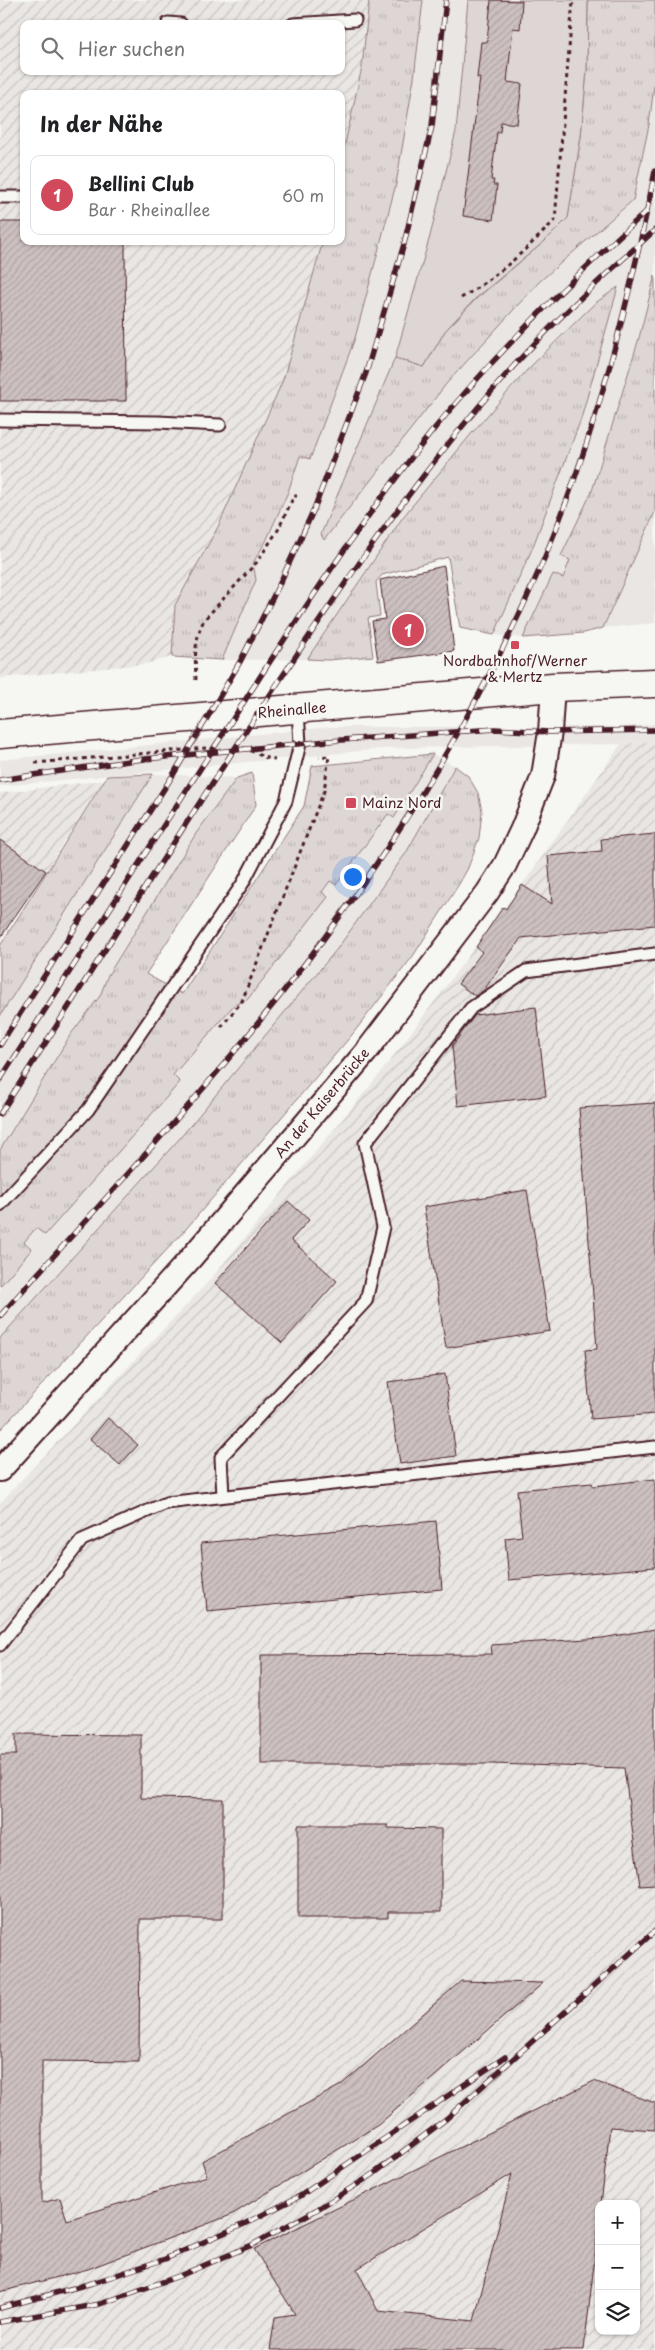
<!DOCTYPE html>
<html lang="de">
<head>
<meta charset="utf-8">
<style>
	:root { --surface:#fff; --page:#f6f6f6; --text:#202124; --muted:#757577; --line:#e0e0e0; --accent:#d1495b }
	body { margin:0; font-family:"Playpen Sans",sans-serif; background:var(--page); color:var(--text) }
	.controls { position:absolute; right:15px; bottom:15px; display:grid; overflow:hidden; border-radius:10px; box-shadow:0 1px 4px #0004 }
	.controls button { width:45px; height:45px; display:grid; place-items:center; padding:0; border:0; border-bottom:1px solid var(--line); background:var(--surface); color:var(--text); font:25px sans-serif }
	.you { position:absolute; left:352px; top:876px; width:18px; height:18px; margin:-12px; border:4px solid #fff; border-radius:50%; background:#1a73e8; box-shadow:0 0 0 8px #1a73e833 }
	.badge { display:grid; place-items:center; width:32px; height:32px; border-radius:50%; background:var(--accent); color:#fff; font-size:16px; font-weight:700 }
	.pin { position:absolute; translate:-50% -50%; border:2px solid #fff; box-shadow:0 1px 5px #0006 }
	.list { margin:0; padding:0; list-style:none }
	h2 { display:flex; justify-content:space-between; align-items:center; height:65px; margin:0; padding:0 20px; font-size:21px }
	h2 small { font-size:16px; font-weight:400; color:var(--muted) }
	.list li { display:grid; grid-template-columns:32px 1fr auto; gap:15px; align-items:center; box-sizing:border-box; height:80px; margin:0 10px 10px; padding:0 10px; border:1px solid var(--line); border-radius:10px }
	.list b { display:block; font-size:19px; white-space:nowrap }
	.list p { margin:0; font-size:16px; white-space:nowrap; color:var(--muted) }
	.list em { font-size:16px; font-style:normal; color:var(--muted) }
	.icon { flex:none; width:28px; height:28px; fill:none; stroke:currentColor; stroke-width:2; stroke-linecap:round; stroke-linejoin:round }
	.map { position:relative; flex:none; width:655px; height:2350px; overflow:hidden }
	.search { position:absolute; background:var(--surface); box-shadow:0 1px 4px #0004; left:20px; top:20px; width:325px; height:55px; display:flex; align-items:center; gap:12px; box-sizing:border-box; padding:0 18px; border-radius:10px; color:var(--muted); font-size:19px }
	.panel { position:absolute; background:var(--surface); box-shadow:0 1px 4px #0004; left:20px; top:90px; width:325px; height:155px; border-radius:10px }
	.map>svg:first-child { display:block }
</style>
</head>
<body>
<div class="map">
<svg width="655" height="2350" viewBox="0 0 655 2350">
	<defs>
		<pattern id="industrial-furrows" width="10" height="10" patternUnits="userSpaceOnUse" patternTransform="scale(1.25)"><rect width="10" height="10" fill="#e9e6e3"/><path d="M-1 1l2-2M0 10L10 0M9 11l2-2" fill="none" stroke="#c9c5c3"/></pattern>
		<pattern id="grass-tufts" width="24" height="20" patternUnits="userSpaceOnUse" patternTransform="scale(1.25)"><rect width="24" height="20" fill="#ddd6d5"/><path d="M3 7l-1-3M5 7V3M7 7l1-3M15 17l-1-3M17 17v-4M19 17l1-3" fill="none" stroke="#bfb7b7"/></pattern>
		<pattern id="building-hatch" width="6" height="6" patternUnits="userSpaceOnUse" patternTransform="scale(1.25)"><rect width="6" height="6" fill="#ccc1c0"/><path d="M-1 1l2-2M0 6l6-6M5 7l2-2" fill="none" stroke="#b1a5a5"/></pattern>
	</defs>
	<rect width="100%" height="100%" fill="#f6f6f2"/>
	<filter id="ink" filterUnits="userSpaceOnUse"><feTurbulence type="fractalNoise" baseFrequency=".02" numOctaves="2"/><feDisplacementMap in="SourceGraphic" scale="10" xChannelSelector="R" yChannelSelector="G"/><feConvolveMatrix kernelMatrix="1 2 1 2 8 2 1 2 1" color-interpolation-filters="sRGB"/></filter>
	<g filter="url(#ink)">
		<g fill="#e9e6e3">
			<path d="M 423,0 L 468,0 L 456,131 L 430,236 L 395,358 L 321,534 L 324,540 L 447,383 L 539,282 L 633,200 L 649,125 L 655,78 L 655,275 L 639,338 L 592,492 L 562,555 L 570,560 L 567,570 L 563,578 L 553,574 L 523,638 L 494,635 L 532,549 L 581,419 L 617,288 L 594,304 L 527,370 L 472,433 L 403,517 L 307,659 L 222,660 L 256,580 L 252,563 L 266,541 L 288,492 L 300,456 L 310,459 L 312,454 L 355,338 L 396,184 L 414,78 Z"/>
			<path d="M 655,512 L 655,623 L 603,628 Z"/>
			<path d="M 655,724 L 655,741 L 621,744 L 391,748 L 0,786 L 0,760 L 330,727 L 626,727 Z"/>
			<path d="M 433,754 L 455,766 L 406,853 L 337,949 L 180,1138 L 0,1338 L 0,1286 L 32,1249 L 24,1242 L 36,1228 L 45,1234 L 180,1082 L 173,1075 L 234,1005 L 247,1000 L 327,897 L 322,892 L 330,881 L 337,884 L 388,814 L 394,818 Z"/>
			<path d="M 153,774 L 237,778 L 197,832 L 108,975 L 100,996 L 71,1034 L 0,1150 L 0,1016 Z"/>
		</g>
		<g fill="url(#industrial-furrows)" fill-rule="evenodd">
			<path d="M 0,0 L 369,0 L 362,67 L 341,162 L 341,94 L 24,94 L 24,241 L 323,241 L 283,380 L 219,525 L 175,605 L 172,657 L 145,664 L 0,678 ZM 24,24 L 341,24 L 341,71 L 24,71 Z"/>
			<path d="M 655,741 L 655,2350 L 0,2350 L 0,1503 L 210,1280 L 383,1070 L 530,874 L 621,744 ZM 599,2204 L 636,2204 L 636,2331 L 599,2331 Z"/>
			<path d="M 104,780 L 0,941 L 0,793 Z"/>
		</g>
		<g fill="url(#grass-tufts)" stroke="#947a80">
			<path d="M 369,0 L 423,0 L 414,78 L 396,184 L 355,338 L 312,454 L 310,459 L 300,456 L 288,492 L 266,541 L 253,563 L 256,580 L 222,660 L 172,657 L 175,605 L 219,525 L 283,380 L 323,241 L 341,241 L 341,162 L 362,67 Z"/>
			<path d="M 588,0 L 655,0 L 655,78 L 649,125 L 633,200 L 539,282 L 447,383 L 324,540 L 321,534 L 395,358 L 424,367 L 445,331 L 476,299 L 545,241 L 568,217 L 581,136 L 587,70 Z"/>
			<path d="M 655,275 L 655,512 L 603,628 L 584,633 L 523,638 L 553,574 L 563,578 L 570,560 L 561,556 L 592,491 L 639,338 Z"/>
			<path d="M 618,287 L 581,419 L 532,549 L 494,635 L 460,628 L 448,557 L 382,575 L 376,582 L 380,616 L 368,618 L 373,656 L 328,660 L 307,659 L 403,517 L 472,433 L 527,370 L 594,304 Z"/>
			<path d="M 433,754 L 394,818 L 388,814 L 336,885 L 330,881 L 322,892 L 328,897 L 247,1000 L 234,1005 L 173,1075 L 180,1082 L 45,1235 L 36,1228 L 24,1242 L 32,1249 L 0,1286 L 0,1150 L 71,1034 L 100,996 L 108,975 L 197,832 L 237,778 L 252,773 L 256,805 L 146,974 L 182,994 L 304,806 L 312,766 Z"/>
			<path d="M 455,766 L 468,776 L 478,793 L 482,811 L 479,838 L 468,868 L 459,884 L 413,956 L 351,1036 L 186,1229 L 0,1430 L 0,1338 L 180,1138 L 337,949 L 406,853 Z"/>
			<path d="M 153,774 L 0,1016 L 0,946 L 107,776 Z"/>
		</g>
		<path fill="#ddd6d5" stroke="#947a80" d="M 468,0 L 588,0 L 587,70 L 581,136 L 568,218 L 545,241 L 475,299 L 445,331 L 424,367 L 395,358 L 430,236 L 456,131 Z"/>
		<g fill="url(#building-hatch)" stroke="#4a1f2b" fill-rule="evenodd">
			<path d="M 491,0 L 522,1 L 520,29 L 513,28 L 507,82 L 522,84 L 517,124 L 501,122 L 500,132 L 497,132 L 491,180 L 494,180 L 493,185 L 497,185 L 493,220 L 463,216 L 480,78 L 477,78 L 481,42 L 487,42 Z"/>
			<path d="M 0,222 L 24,222 L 24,241 L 125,241 L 126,401 L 0,401 Z"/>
			<path d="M 444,566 L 454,651 L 378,661 L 372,621 L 385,619 L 380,580 Z"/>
			<path d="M 655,834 L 655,925 L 521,938 L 484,990 L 475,996 L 458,984 L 482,952 L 476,947 L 503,907 L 506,909 L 522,885 L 552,904 L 548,856 L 602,851 L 601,839 Z"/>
			<path d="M 0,840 L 46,871 L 0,938 Z"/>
			<path d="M 536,1007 L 546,1096 L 458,1106 L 452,1046 L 475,1015 Z"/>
			<path d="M 655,1103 L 655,1414 L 591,1419 L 585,1350 L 597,1349 L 579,1108 Z"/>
			<path d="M 527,1190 L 550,1331 L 446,1348 L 424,1207 Z"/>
			<path d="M 288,1201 L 309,1220 L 291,1240 L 337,1281 L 282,1343 L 215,1283 Z"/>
			<path d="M 445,1374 L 456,1456 L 400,1464 L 388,1382 Z"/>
			<path d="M 108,1418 L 138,1445 L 120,1465 L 90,1439 Z"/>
			<path d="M 655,1479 L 655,1567 L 509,1580 L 505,1538 L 522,1536 L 517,1490 L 592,1483 L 593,1486 Z"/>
			<path d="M 436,1521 L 442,1589 L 207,1611 L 201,1543 Z"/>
			<path d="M 655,1629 L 655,1885 L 640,1886 L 624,1768 L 492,1764 L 261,1764 L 261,1655 L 492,1654 L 491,1645 L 602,1638 Z"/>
			<path d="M 16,1734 L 141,1735 L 141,1798 L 223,1799 L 223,1919 L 140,1919 L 139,2062 L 42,2061 L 42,2203 L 60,2198 L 67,2220 L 207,2176 L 202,2161 L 341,2085 L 461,1981 L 543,1983 L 378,2125 L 231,2215 L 88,2269 L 0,2292 L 0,1755 L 16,1755 Z"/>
			<path d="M 298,1825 L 388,1825 L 388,1828 L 441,1829 L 441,1912 L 388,1912 L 388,1918 L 298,1918 Z"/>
			<path d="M 594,2081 L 655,2103 L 655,2130 L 610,2127 L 601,2204 L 599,2204 L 599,2221 L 584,2350 L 270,2350 L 275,2317 L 295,2314 L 254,2249 ZM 512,2174 L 474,2321 L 378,2311 L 357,2269 Z"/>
		</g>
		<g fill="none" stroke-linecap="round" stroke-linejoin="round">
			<defs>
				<g id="lane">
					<path d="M 168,23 L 181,24"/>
					<path d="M 293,24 L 355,20"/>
					<path d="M 0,197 L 24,197"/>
					<path d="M 0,420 L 158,422 L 220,425"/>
					<path d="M 0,1205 L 88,1110 L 243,883 L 286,801 L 300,744 L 298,710"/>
					<path d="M 223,1496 L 221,1457 L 366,1301 L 383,1227 L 365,1143 L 471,1008 L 526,971 L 655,954"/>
					<path d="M 0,1645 L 82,1540 L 166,1503 L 655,1447"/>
				</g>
				<path id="street" d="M 0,1470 L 191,1258 L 366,1052 L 487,893 L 505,865 L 522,829 L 543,776 L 550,732 L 553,687"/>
				<path id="secondary" d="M 0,734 L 553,687 L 655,683"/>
			</defs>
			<use href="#lane" stroke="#4a1f2b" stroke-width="15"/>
			<use href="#street" stroke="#4a1f2b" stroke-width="26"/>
			<use href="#secondary" stroke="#4a1f2b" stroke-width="31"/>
			<g stroke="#4a1f2b" stroke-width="3" stroke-dasharray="4 4" stroke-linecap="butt">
				<path d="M 461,298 C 496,278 527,249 555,220 L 573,0"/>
				<path d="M 196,680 C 195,658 194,640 204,620 L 257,562 L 278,530 L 294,496 L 297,496"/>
				<path d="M 235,746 C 249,747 260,758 275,760"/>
				<path d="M 35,763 L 206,748"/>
				<path d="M 221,1027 L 242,1001 L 324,791 L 329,756 L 319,757"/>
			</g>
			<use href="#lane" stroke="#f6f6f2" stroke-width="11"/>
			<use href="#street" stroke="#f6f6f2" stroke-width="22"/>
			<use href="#secondary" stroke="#f6f6f2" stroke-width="28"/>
			<defs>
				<g id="rail">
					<path d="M 0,780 L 135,760 L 328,741 L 495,729 L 550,732 L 655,730"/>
					<path d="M 0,1045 L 173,775 L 213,708 L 241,660 L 280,583 L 314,509 L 366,373 L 404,244 L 432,126 L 446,0"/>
					<path d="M 0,1080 C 80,956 159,831 240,708 C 299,616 362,519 430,434 C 496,353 570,280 647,211"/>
					<path d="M 0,1114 C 81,988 161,861 243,736 C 324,612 406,489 504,377 C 550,324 603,277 655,230"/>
					<path d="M 0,1316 C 110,1192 226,1071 325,937 C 411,820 487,693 544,559 C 596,434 629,303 655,171"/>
					<path d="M 0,2308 L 92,2283 L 165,2259 L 242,2225 L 300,2196 L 505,2057"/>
					<path d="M 0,2322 L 100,2304 L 179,2276 L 252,2245 L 316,2210 L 372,2175 L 446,2119 L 655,1931"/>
				</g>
			</defs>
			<use href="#rail" stroke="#4a1f2b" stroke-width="5.5"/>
			<use href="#rail" stroke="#f6f6f2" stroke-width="4" stroke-dasharray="11" stroke-linecap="butt"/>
		</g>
	</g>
	<g fill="#d1495b" stroke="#f6f6f2" stroke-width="2">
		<rect x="510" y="640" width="10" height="10" rx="2.5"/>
		<rect x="345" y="797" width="12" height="12" rx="2.5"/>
	</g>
	<g text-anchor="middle" stroke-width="5" stroke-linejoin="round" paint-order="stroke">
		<g font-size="14" fill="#4a1f2b" stroke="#f6f6f2">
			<text x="515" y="666">Nordbahnhof/Werner<tspan x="515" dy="16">&amp; Mertz</tspan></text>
			<text x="362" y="808" text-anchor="start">Mainz Nord</text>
		</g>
		<g font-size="14" fill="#4a1f2b" stroke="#f6f6f2">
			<text transform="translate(292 710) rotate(-5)" y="5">Rheinallee</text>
			<text transform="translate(322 1103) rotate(-50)" y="5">An der Kaiserbrücke</text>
		</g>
	</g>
</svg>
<div class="controls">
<button>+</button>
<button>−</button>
<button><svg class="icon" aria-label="layers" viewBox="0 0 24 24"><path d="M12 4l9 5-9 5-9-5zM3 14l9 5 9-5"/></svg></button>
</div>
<div class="you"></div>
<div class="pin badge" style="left:408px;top:630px">1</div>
<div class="search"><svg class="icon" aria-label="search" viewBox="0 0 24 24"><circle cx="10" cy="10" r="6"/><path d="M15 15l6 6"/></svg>Hier suchen</div>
<section class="panel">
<h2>In der Nähe<small></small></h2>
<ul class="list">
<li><span class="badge">1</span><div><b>Bellini Club</b><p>Bar · Rheinallee</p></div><em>60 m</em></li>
</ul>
</section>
</div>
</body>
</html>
